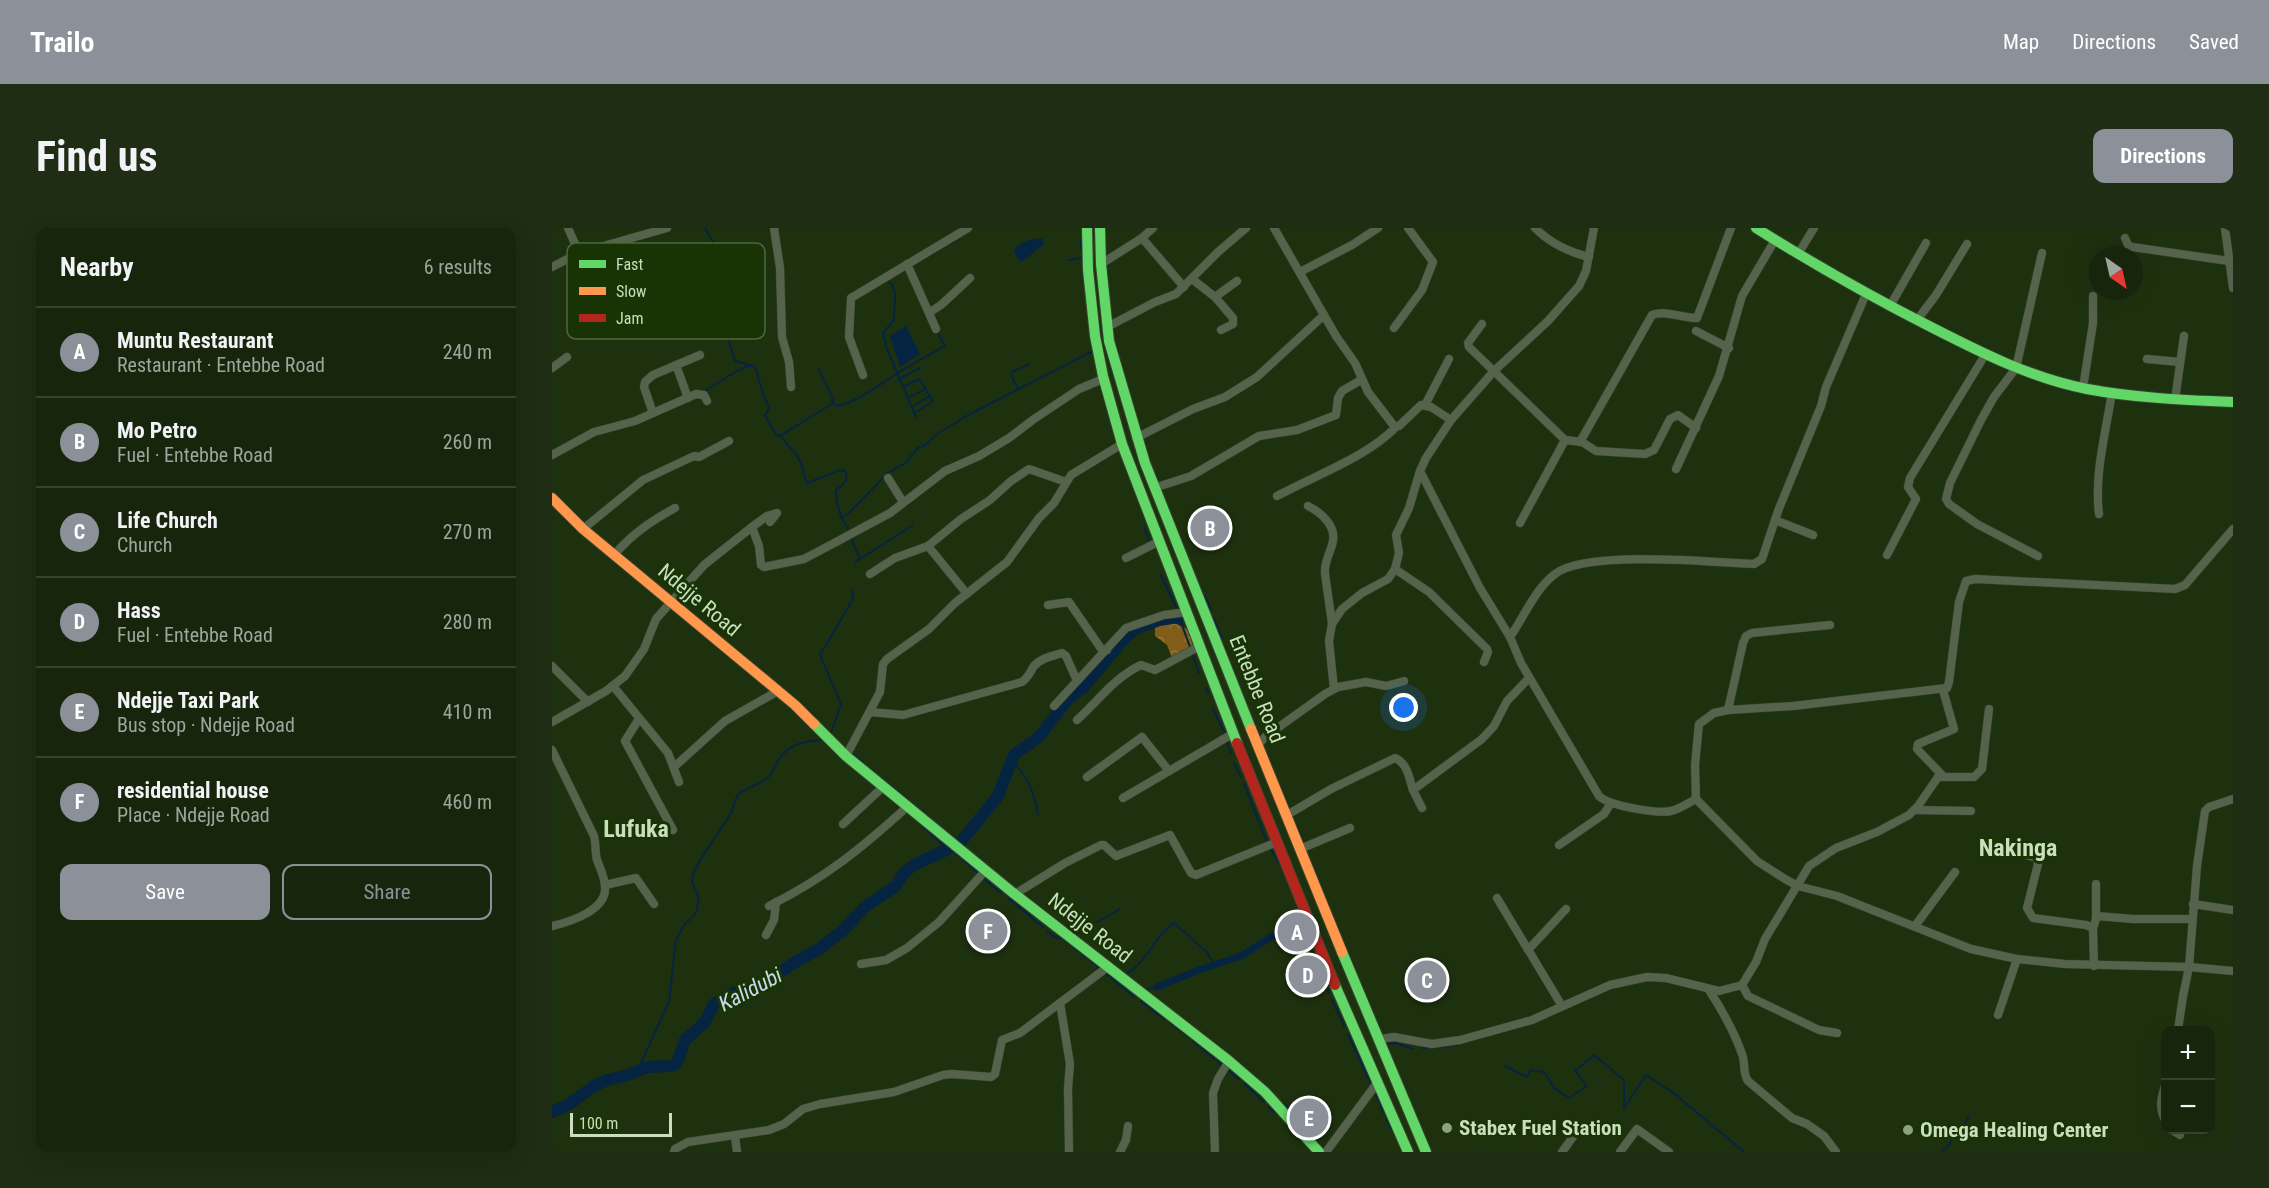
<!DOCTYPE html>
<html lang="en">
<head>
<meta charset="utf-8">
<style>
	:root { --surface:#16250b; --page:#1f2d14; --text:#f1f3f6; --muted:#9ea59d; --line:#35422c; --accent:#8c9099 }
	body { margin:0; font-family:"Roboto Condensed",sans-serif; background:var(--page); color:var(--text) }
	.controls { position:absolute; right:18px; bottom:18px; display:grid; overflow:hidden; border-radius:12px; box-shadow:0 6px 24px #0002 }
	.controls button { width:54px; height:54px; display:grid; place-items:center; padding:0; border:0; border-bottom:2px solid var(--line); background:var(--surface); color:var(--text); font:30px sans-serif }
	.compass { position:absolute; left:1537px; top:18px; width:54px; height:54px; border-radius:50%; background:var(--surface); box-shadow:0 6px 24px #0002; rotate:146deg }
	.scale { position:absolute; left:18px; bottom:15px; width:102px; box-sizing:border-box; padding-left:6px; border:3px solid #c9debe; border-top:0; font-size:16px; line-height:21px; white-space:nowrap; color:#c9debe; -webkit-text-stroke:4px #193404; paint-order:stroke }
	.you { position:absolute; left:852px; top:480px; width:21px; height:21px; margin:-15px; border:4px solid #fff; border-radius:50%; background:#1a73e8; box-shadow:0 0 0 9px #1a73e833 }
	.badge { display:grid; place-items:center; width:39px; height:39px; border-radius:50%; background:var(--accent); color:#fff; font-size:20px; font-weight:700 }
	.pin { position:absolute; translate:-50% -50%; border:3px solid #fff; box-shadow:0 2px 6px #0006 }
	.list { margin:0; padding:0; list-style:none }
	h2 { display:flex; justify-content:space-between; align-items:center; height:78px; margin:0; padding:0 24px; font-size:26px }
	h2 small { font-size:20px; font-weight:400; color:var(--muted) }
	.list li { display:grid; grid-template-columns:39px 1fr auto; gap:18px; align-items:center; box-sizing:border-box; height:90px; padding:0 24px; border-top:2px solid var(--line) }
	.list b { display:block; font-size:22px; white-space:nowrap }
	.list p { margin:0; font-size:20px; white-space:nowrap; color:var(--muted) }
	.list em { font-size:20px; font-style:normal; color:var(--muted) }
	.actions { display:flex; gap:12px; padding:18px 24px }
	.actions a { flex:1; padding:14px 0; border:2px solid var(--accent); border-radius:12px; text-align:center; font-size:21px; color:var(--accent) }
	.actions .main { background:var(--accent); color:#fff }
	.map { position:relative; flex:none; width:1681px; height:924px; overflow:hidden; border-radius:12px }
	header { display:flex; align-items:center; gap:36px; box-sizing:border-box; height:84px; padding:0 30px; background:var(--accent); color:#fff }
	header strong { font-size:28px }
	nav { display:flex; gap:33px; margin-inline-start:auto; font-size:21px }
	.intro { display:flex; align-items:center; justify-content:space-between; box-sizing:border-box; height:144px; padding:0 36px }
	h1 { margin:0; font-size:42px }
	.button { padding:15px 27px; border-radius:12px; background:var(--accent); color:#fff; font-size:21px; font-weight:700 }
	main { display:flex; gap:36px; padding:0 36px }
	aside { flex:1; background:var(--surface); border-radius:12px; box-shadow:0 6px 24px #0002 }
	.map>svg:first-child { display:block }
</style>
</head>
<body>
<header>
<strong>Trailo</strong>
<nav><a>Map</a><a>Directions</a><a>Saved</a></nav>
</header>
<div class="intro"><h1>Find us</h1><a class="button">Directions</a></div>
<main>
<aside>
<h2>Nearby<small>6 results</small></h2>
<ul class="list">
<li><span class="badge">A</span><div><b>Muntu Restaurant</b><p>Restaurant · Entebbe Road</p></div><em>240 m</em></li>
<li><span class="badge">B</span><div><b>Mo Petro</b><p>Fuel · Entebbe Road</p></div><em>260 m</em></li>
<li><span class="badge">C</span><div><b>Life Church</b><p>Church</p></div><em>270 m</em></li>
<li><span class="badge">D</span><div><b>Hass</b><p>Fuel · Entebbe Road</p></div><em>280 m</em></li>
<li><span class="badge">E</span><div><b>Ndejje Taxi Park</b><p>Bus stop · Ndejje Road</p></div><em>410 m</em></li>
<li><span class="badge">F</span><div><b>residential house</b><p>Place · Ndejje Road</p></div><em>460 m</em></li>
</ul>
<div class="actions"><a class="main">Save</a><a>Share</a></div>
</aside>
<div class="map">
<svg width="1681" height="924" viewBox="0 0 1681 924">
	<defs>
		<pattern id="forest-crowns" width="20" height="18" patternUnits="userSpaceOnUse" patternTransform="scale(1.5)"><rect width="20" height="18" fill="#815d19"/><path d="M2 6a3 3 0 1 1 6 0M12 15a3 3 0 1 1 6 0" fill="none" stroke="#927439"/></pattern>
	</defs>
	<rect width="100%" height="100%" fill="#1e310f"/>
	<path fill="url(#forest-crowns)" d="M 609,392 L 620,394 L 639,403 L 645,421 L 620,430 L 615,417 L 603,408 L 603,396 Z"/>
	<g fill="#052442">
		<path d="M 490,10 L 492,17 C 483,22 477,30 468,34 L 462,23 C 466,14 480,11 490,10 Z"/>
		<path d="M 354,98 L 368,126 L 348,139 L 338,108 Z"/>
	</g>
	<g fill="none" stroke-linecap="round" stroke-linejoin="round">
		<g stroke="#052442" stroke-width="2">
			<path d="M 153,0 L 163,17 L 170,36 L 172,96 L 183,133 L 202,138 C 207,147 207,156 211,165 C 212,170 215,174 217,180 L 213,187 L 224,207 L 229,208 C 235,218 246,225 249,236 C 252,243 251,248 255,255 L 289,242 L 293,243 C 298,253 291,256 284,262 C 283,277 289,290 297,303"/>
			<path d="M 529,21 L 529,13"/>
			<path d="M 517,32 L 529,30"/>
			<path d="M 363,36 L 404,12"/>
			<path d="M 335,50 C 337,55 341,57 342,62 C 345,69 341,84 342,92 L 331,105 L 335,121 L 364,189"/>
			<path d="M 112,111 C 129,95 149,90 172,92"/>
			<path d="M 349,150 L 368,140"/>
			<path d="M 353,158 L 367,151 L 381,173 L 363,185"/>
			<path d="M 466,161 L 459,147 L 460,144 L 477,136"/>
			<path d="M 154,162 L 185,143 L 199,137"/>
			<path d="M 358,169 L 373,161"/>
			<path d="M 281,175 L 286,178 C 308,172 324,159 344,146 C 360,136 377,127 393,118 L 384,102"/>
			<path d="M 361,178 L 378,168"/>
			<path d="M 228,208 L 281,175 C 280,162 270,153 267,140"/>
			<path d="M 334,246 L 353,235 L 367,219 L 372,218 L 385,206 L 418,186 L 539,124"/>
			<path d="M 289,290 L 297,285 L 331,250"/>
			<path d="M 592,299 L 597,312"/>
			<path d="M 300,308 L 301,315 L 308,331 L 303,335"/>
			<path d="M 308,331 L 361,297"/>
			<path d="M 609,347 L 624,379"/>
			<path d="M 653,368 L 659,382"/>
			<path d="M 627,389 L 638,419"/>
			<path d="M 662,390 L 670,410"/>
			<path d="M 640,425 L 647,445"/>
			<path d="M 654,460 L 656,465"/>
			<path d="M 661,481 L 673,506"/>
			<path d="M 255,482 L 262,488"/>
			<path d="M 276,503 L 279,505 L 289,476 L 268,427 L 301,371 L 300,361"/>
			<path d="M 675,515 L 679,525"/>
			<path d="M 301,526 L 311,534"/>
			<path d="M 459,533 C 476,546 482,566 486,586"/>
			<path d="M 682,535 L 689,549"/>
			<path d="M 318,541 L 327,549"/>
			<path d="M 692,556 L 715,614"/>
			<path d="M 338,557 L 357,573"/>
			<path d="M 360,575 L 372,585"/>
			<path d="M 368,596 L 391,617"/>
			<path d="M 744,597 L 751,613"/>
			<path d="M 718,620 L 728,637"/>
			<path d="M 404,626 L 409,630"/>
			<path d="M 411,632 L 426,645"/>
			<path d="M 431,650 L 449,665"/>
			<path d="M 456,670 L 491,699"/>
			<path d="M 503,691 L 531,713"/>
			<path d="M 495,703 L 504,710 L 510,710 L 549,741"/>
			<path d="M 524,706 L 568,681"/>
			<path d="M 555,746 L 582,769"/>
			<path d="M 573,746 C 595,736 602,708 622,695 L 655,724 L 662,737"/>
			<path d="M 776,762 L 777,765"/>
			<path d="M 594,763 L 596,761 L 605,759"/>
			<path d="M 780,772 L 792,798"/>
			<path d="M 589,773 L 612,791"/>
			<path d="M 618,795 L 637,809"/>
			<path d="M 796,806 L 820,858"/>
			<path d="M 641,813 L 670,837"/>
			<path d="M 835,816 L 843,815 L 861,821"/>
			<path d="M 870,820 L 906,817"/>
			<path d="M 953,838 L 975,849 L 979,842 L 992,844 L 1002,860 L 1017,870 L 1035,858 L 1023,843 L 1042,827 L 1072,852 L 1072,880 L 1094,847 L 1124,867 L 1192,924"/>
			<path d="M 86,842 L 117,773 L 124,712 L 132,697 L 144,685 L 147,671 L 140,654 L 141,646 L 147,634 L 179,585 L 186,566 C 195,560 207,557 215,550 C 220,546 222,540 225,534 C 235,517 251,513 269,512"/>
			<path d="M 677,843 L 687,851"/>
			<path d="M 693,856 L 712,874"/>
			<path d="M 824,867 L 832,885"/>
			<path d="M 732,876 L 737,881"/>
			<path d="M 716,879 L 722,884"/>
			<path d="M 835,891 L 839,902"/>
			<path d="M 1391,924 L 1417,889"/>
		</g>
		<path stroke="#052442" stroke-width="7" d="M 605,759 L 647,742 L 689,728 L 735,699 L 754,692"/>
		<g stroke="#052442" stroke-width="12">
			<path d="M 408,615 L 446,568 L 462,527 L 487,509 L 516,471 L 532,459 L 573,410 L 585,400 L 607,392 L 627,389"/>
			<path d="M 0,884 L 16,877 L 42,858 L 55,852 L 76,847 L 96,839 L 119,838 L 125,835 L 133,812 L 152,795 L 162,776 L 181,765 L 195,763 L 215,754 L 240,736 L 267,721 L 289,704 L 314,678 L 344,658 L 351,646 L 360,638 L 396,621"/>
		</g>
		<defs>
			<g id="street">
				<path d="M 16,0 L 27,25"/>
				<path d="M 222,0 L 228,40 L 230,109 L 237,134 L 239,159"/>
				<path d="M 722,0 L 784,108 L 803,135 L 816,164 L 842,198 L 847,198 L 869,177 L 879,179 L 899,192"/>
				<path d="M 983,0 C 999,16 1016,24 1037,29"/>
				<path d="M 1673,0 L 1681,60"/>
				<path d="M 590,10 L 632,59"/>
				<path d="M 1573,10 L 1576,17 L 1580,19 L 1677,33"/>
				<path d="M 1246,26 L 1262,0"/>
				<path d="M 355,36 L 384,101"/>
				<path d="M 549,36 L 590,10 L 601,0"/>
				<path d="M 0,39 L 27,25 L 115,0"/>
				<path d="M 748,44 L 800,17 L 826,0"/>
				<path d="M 640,51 L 663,69 L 681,90 L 681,96 L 669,102"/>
				<path d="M 663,69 L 685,53"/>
				<path d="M 1338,78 L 1374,15"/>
				<path d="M 378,84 L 389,77 L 418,50"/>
				<path d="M 1365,92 L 1384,67 L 1415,16"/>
				<path d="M 930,96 L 916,115 L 917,119 L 1013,212 L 1030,214 L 1044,223 L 1093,226 L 1102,222 L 1118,191 L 1126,187 L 1144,200"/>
				<path d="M 555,99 L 603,74 L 624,66 L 666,24 L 694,0"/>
				<path d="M 842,100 L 870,62 L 881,34 L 856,0"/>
				<path d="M 1144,103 L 1177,120"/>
				<path d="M 1595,131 L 1628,134"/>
				<path d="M 124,137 L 136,170"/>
				<path d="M 0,140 L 15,129"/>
				<path d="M 311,147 L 297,109 L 299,70 L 416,0"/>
				<path d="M 1531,160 L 1541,95 L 1541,68"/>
				<path d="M 1623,172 L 1632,108"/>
				<path d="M 873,177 L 897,131"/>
				<path d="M 101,185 L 92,159 L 93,154 L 101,147 L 148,127"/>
				<path d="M 584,210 L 641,181 L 673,169 L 705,149 L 772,87"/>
				<path d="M 1028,214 L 1100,87 C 1113,82 1131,90 1145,90 L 1179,0"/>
				<path d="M 0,227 L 42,204 L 83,193 L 144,166 L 152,167 L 155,173"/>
				<path d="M 1124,241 L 1167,148 L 1190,68 L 1223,12"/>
				<path d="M 868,243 L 928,360 L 958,409 L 969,435 L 1047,568 C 1057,578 1106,586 1119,583 C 1128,581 1136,575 1144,571"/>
				<path d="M 336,250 L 351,274"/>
				<path d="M 602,260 L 639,248 L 707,208 L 745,202 L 784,187 L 786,170 L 790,163 L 809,152"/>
				<path d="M 725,268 C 762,248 815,229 844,199"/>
				<path d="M 756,278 C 768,284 784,297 781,313 C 779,324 772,333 773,345 C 775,362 778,379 780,396"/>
				<path d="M 1547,286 C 1542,246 1554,204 1560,164"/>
				<path d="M 1223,292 L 1261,307"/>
				<path d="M 968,295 L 1013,212"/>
				<path d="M 200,299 L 207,318 L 209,337 L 212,339 L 252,331 L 286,313 L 338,285 L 393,243 L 427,228 L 457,210 L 482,191 L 527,161 L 551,151"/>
				<path d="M 31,301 L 91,252 L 142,228 L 147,229 L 177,213"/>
				<path d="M 1681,301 L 1633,357 L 1623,361 L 1423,351 L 1414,353 L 1407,374 L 1397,454 L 1395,460 L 1241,478 L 1176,482 L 1162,485 L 1147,496 L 1143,537 L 1144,571 L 1205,633 L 1233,651 L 1246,658 L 1285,668 L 1419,721 L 1465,731 L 1513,736 L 1637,739 L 1681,743"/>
				<path d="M 376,318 L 415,366"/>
				<path d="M 62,327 C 80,306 99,293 123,280"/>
				<path d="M 1335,327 L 1364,271 L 1356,259 L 1358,250 L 1433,127"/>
				<path d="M 1486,328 L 1425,296 L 1397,276 L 1394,271 L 1398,255 L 1429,192 L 1442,169 L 1464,140 L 1490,25"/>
				<path d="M 574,330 L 608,313"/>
				<path d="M 843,341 L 877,364 L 935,421 L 936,424 L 932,434"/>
				<path d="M 318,346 L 343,330 L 376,318 L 409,291 L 438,272 L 459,253 L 477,241 L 514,254"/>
				<path d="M 496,377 L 517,374 L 550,422 L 555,422"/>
				<path d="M 958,409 C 972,389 983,361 1003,346 C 1034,322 1159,334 1202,336 L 1210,331 L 1226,283 L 1269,178 L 1274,159 L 1314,66"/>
				<path d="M 0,438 L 36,474"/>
				<path d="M 61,458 L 116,525 L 127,554"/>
				<path d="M 782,461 L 777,413 L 780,396 L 790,381 L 810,365 L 836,351 L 843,341 L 847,325 L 844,307 L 857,280 L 868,243 L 874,230 L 899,192 L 942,143 L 996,93 L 1027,58 L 1034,43 L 1042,0"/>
				<path d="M 502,478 L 574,400 L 612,387 L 635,384"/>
				<path d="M 1176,482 L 1191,415 L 1194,408 L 1200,405 L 1278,397"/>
				<path d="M 318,484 L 351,487 L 470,454 C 476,450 478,444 482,438 C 489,430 500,428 510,425 L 514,428 L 525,453"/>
				<path d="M 87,491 L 73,513 L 121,602"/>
				<path d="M 525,492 C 546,473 563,449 589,437 L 603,442 L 648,418"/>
				<path d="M 0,494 L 54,463 L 73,448 L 92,421 L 104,391 L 152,337 L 200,299 L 215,288 L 225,285 L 218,294"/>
				<path d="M 707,516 L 713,509 L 773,466 L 786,459 L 814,454 L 834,458 L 852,453"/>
				<path d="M 0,522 L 42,608 C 44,616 43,624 45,632 C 48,640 53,650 53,659 C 55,682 18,694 0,698"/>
				<path d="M 294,528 L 328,464 L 331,436 L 335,431 L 377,401 L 403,375 L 455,334 L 487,290 L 502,275 L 519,247 L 570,216"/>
				<path d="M 122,539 L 173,493 L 226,463"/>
				<path d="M 1391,548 L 1365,521 L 1366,516 L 1402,501 L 1391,462"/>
				<path d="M 535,549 L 590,509 L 617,543"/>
				<path d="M 571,570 L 682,505"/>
				<path d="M 870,580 L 861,562 L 930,511 L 942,498 L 955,473 L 977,450"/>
				<path d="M 1363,582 L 1419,583"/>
				<path d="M 735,587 L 779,561 L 843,530 C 856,536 857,550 861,562"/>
				<path d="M 291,596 L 331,559"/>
				<path d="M 1007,617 L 1052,586 L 1059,575"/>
				<path d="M 748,621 L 798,600"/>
				<path d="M 1466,625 L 1485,630 L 1486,636 L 1475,680 L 1481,690 L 1534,697 L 1541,700"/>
				<path d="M 53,657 L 84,650 L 102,676"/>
				<path d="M 463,666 L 513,635 L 549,617 L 552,617 L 564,628 L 618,607 L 639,645 L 644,647 L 725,614"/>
				<path d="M 945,670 L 1010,778"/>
				<path d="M 1641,676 L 1681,682"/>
				<path d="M 217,678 C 273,650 310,620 356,578"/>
				<path d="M 1544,689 L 1544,656"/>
				<path d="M 1363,698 L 1403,644"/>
				<path d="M 214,707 L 222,692 L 224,674"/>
				<path d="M 976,722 L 1014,681"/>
				<path d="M 309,736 L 334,732 L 355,720 L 387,694 L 434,642"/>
				<path d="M 1542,738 L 1541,700 L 1545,688 L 1581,691 L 1640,691"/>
				<path d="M 1190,757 L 1196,768 L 1267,802 L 1285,805"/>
				<path d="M 1157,762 C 1170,782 1182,803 1190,826 C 1194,836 1190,844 1196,853 L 1240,890 L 1255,896 L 1272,908 L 1284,924"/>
				<path d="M 508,775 L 518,836 L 516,860 L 517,924"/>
				<path d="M 1446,787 L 1465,731"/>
				<path d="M 1626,802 L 1631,768 L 1637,739 L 1645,638 L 1653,583 L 1657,579 L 1681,571"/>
				<path d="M 828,814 L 828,811 L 842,809 L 880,816 L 908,812 L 980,792 L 1058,757 L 1095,749 L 1114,750 L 1167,763 L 1190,757 L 1204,734 L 1213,711 L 1257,638 L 1284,620 L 1325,604 L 1357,587 L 1366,578 L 1386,549 L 1422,549 L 1430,541 L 1437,481"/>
				<path d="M 1614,855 C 1609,869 1606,880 1614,894"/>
				<path d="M 1620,902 L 1628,907"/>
				<path d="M 183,908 L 185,924"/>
				<path d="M 122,924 L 123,921 L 136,914 L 217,902 L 232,896 L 251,881 L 268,876 L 342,864 L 391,847 L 400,846 L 439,849 L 443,846 L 450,812 L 468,805 L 557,738"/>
				<path d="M 568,924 L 574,912 L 576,898"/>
				<path d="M 663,924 L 661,865 L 666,851 L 677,833"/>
				<path d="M 774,924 L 825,855"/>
				<path d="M 1010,924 L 1023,906"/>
				<path d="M 1068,924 L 1085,901 L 1117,924"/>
			</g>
			<g id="fast">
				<path d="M 535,0 L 536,42 L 543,108 L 551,148 L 570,216 L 685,515"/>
				<path d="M 548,0 L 549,36 L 557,113 L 593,235 L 699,501"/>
				<path d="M 1204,0 C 1260,35 1316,67 1375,97 C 1426,123 1478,150 1535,161 C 1583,170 1632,172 1681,174"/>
				<path d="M 262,496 L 294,528 L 460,664 L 677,833 L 713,864 L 767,924"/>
				<path d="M 790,724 L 874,924"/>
				<path d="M 783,757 L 856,924"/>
			</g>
			<g id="slow">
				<path d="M 0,270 L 31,301 L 243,477 L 262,496"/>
				<path d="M 699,501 L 790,724"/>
			</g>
			<path id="jam" d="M 685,515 L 783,757"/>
		</defs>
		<use href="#street" stroke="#37452e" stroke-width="9"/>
		<use href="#fast" stroke="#37452e" stroke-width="12"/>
		<use href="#slow" stroke="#37452e" stroke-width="12"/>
		<use href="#jam" stroke="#37452e" stroke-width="12"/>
		<use href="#street" stroke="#55634c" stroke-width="8"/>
		<use href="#fast" stroke="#63d668" stroke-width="10"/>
		<use href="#slow" stroke="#ff974d" stroke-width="10"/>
		<use href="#jam" stroke="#b3261e" stroke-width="10"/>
	</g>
	<g fill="#8da181" stroke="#193404" stroke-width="2">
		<circle cx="895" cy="900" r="6"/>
		<circle cx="1356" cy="902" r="6"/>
	</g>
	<g text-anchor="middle" stroke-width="6" stroke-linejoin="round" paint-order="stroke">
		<g font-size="21" fill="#c9debe" stroke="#193404">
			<text transform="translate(147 372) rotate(40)" y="7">Ndejje Road</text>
			<text transform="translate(705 461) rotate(68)" y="7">Entebbe Road</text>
			<text transform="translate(538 700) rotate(38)" y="7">Ndejje Road</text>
		</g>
		<g font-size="21" font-weight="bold" fill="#c9debe" stroke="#193404" text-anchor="start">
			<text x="907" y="907">Stabex Fuel Station</text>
			<text x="1368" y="909">Omega Healing Center</text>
		</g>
		<g font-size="22" font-style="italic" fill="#c9d8eb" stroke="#193404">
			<text transform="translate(198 761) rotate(-28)" y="8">Kalidubi</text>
		</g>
		<g font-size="24" font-weight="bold" fill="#c9debe" stroke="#193404">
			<text x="84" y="609">Lufuka</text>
			<text x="1466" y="628">Nakinga</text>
		</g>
	</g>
	<rect x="15" y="15" width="198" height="96" rx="9" fill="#193404" stroke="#4e673c" stroke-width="1.5"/>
	<rect x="27" y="32" width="27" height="8" fill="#63d668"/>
	<rect x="27" y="59" width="27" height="8" fill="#ff974d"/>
	<rect x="27" y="86" width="27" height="8" fill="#b3261e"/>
	<g font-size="16" fill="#c9debe">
		<text x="64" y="42">Fast</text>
		<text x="64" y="69">Slow</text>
		<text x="64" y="96">Jam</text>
	</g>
</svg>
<div class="controls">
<button>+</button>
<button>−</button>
</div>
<svg class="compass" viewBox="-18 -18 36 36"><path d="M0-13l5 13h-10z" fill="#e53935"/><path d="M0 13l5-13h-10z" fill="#9ea59d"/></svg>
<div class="scale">100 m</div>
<div class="you"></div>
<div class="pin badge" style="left:745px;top:704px">A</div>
<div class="pin badge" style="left:658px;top:300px">B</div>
<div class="pin badge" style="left:875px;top:752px">C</div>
<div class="pin badge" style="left:756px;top:747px">D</div>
<div class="pin badge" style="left:757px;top:890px">E</div>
<div class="pin badge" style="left:436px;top:703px">F</div>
</div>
</main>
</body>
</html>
